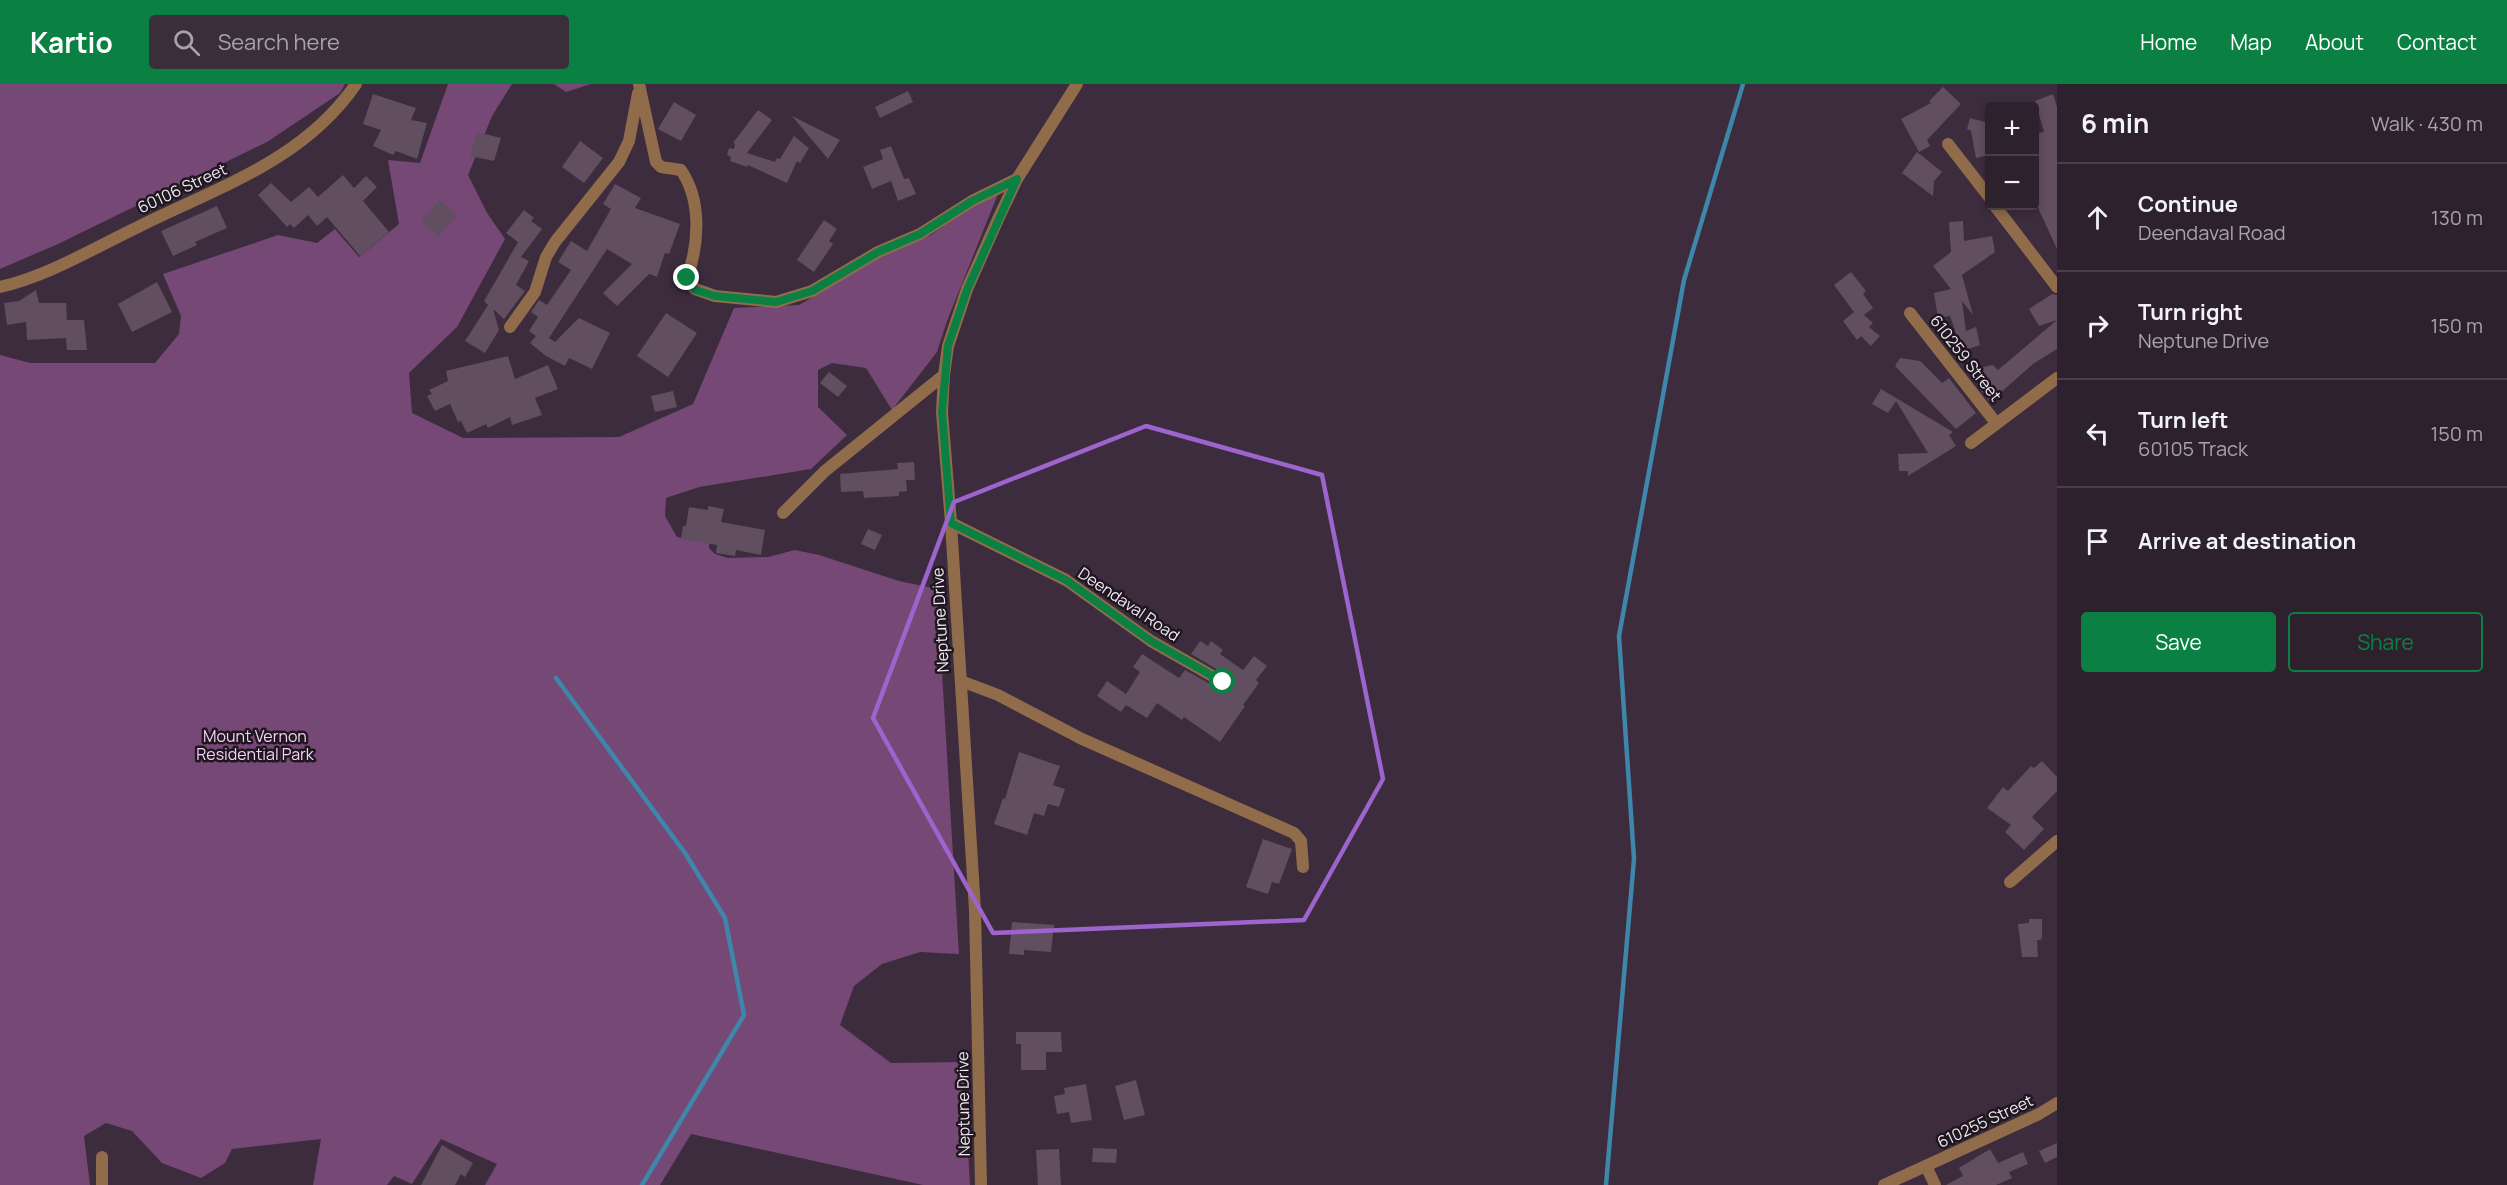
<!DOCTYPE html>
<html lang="en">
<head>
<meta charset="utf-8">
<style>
	:root { --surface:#2e212e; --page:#3a2e3a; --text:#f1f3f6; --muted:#a7a3aa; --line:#493e4a; --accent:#0b8043 }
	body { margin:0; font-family:Manrope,sans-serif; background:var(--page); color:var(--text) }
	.controls { position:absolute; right:18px; top:18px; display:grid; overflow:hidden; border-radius:6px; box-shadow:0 3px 9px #0003 }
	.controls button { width:54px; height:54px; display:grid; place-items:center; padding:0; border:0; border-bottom:2px solid var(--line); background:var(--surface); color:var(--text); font:30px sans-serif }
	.stop { position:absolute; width:18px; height:18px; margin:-14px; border:4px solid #0b8043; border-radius:50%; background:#fff }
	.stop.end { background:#0b8043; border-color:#fff; box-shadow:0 2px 6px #0008 }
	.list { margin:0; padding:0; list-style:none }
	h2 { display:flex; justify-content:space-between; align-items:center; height:78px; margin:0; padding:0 24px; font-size:26px }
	h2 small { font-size:20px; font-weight:400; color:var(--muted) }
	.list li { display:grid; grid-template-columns:39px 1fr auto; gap:18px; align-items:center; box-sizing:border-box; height:108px; padding:0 24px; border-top:2px solid var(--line) }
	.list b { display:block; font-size:22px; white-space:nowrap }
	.list p { margin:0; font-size:20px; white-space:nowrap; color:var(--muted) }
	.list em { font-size:20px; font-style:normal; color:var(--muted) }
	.actions { display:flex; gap:12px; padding:18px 24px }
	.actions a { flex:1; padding:14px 0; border:2px solid var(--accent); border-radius:6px; text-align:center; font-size:21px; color:var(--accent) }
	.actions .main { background:var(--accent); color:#fff }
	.icon { flex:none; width:33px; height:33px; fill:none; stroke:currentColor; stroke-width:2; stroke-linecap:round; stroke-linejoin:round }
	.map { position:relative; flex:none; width:2057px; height:1101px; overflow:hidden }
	header { display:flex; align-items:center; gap:36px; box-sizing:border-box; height:84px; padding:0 30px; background:var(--accent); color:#fff }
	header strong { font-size:28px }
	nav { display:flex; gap:33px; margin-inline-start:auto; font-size:21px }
	.search { width:420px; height:54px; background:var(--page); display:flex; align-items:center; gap:15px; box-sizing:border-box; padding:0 21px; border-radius:6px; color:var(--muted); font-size:22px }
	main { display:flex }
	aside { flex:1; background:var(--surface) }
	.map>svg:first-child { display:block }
</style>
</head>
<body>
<header>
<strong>Kartio</strong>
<div class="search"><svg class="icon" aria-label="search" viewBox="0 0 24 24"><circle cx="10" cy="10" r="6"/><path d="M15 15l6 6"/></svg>Search here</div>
<nav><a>Home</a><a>Map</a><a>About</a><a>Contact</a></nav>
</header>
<main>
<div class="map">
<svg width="2057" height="1101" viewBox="0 0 2057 1101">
	<rect width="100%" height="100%" fill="#3d2c3d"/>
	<g fill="#754876">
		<path d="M 0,0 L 345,0 L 340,9 L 267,58 L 58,160 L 0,185 Z"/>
		<path d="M 448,0 L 512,0 L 492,32 L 468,91 L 487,129 L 505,155 L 457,243 L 409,289 L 412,329 L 463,354 L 619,353 L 693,320 L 734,224 L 799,221 L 883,171 L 931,151 L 964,128 L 998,110 L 947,237 L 937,268 L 892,326 L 866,284 L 832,279 L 818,286 L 818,323 L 847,351 L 811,385 L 699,403 L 666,414 L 665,432 L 677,453 L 709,459 L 709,464 L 715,470 L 728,474 L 768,473 L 795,466 L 819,471 L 899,497 L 937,505 L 959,870 L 920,868 L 882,880 L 854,902 L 840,941 L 891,979 L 963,978 L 970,1101 L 923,1101 L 691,1050 L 660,1101 L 485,1101 L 497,1080 L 441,1055 L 412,1100 L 394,1092 L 387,1101 L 313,1101 L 321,1055 L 232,1065 L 225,1079 L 201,1094 L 162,1079 L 132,1047 L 106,1039 L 84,1052 L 90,1101 L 0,1101 L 0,271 L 30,279 L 155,279 L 179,250 L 181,232 L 163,190 L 278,151 L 317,159 L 335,145 L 359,173 L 399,140 L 388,76 L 420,79 Z"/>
		<path d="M 554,0 L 591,0 L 566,8 Z"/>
	</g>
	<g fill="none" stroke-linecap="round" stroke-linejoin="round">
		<g stroke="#3f86ab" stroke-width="4.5">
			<path d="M 556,594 L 685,769 L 725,834 L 744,931 L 642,1101"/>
			<path d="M 1606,1101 L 1634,775 L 1619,552 L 1684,196 L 1743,0"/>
		</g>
	</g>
	<g fill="#614e61">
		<path d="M 1943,3 L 1961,20 L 1927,56 L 1930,62 L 1919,68 L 1901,35 L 1931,19 L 1929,17 Z"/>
		<path d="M 908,7 L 913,18 L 880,34 L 875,23 Z"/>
		<path d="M 373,10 L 416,24 L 411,36 L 427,39 L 417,75 L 396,67 L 393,71 L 373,62 L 381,46 L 363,40 Z"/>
		<path d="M 2053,10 L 2057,23 L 2057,165 L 2034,115 L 2034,50 L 2044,48 L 2035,17 Z"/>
		<path d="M 674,18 L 696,31 L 681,57 L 658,45 Z"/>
		<path d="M 758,26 L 772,36 L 747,69 L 775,78 L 777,74 L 780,75 L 794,52 L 809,64 L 800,79 L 797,77 L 787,99 L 748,81 L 747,83 L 730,77 L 731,73 L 727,71 L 729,64 L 734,65 L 735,60 L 733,59 Z"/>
		<path d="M 792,32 L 840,56 L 828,75 Z"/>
		<path d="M 1970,34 L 1989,39 L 1989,71 L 1976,74 L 1971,47 L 1967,45 Z"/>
		<path d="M 477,48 L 501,54 L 494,77 L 470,72 Z"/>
		<path d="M 580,57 L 603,74 L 584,99 L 562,83 Z"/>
		<path d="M 891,62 L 904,95 L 909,94 L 916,110 L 898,117 L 891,97 L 872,105 L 863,83 L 883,75 L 880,66 Z"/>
		<path d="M 1917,68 L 1942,88 L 1934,97 L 1933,112 L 1902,89 Z"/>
		<path d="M 343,91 L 354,104 L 366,92 L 377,103 L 363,117 L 389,148 L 360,172 L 327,133 L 317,142 L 308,131 L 294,144 L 290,140 L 287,143 L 258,111 L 271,99 L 291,118 L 309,103 L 318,113 Z"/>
		<path d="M 615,100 L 641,114 L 635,124 L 680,140 L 669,170 L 665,169 L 657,193 L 649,190 L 617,222 L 603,209 L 632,180 L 607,165 L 549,254 L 555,258 L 579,234 L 610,249 L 592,285 L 569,274 L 565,282 L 546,272 L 530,259 L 536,252 L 529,247 L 538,233 L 531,228 L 539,216 L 547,221 L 571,186 L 558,178 L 571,157 L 587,167 L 611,125 L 603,120 Z"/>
		<path d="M 440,116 L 457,132 L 438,152 L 421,137 Z"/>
		<path d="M 217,122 L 227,144 L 195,158 L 197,161 L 173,172 L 161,147 Z"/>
		<path d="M 524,126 L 534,134 L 531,137 L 542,145 L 521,173 L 529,177 L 516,201 L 525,207 L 504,235 L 493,225 L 499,246 L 485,269 L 465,257 L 488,221 L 484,217 L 518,158 L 506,149 Z"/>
		<path d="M 824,136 L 837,145 L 829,157 L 833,160 L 814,188 L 797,176 Z"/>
		<path d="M 1963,137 L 1964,157 L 1992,152 L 1995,168 L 1962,191 L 1973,231 L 1962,217 L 1966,247 L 1976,243 L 1980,261 L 1968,265 L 1969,269 L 1963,270 L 1950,232 L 1938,234 L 1934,209 L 1951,205 L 1933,182 L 1951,168 L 1949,138 Z"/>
		<path d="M 1851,188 L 1866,207 L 1863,210 L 1873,224 L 1864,231 L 1873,239 L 1869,243 L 1880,252 L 1871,262 L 1861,252 L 1857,256 L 1843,237 L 1854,228 L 1834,201 Z"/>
		<path d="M 157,198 L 172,228 L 132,248 L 118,220 Z"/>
		<path d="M 36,206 L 39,219 L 66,219 L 67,236 L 84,236 L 87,266 L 67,266 L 66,254 L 27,256 L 26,238 L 7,241 L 4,219 L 19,217 Z"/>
		<path d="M 2052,210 L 2057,211 L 2057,265 L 2033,280 L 1990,318 L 1979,304 L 1989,296 L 1978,284 L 1993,281 L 1998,286 L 2057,236 L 2039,242 L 2029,225 Z"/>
		<path d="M 666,229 L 697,249 L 668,293 L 637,272 Z"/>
		<path d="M 508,272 L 515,295 L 548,281 L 558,305 L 535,314 L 542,331 L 512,341 L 510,333 L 488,344 L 486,340 L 467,349 L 461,337 L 458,338 L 450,320 L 435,327 L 427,312 L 432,310 L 429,306 L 448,297 L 446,287 Z"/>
		<path d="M 1900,274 L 1920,277 L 1942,299 L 1949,294 L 1976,329 L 1956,345 L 1895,282 Z"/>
		<path d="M 829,288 L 847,302 L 838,313 L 820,299 Z"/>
		<path d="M 1881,305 L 1953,348 L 1949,351 L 1956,362 L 1908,392 L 1908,387 L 1899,387 L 1898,370 L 1928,369 L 1896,317 L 1888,329 L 1872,320 Z"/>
		<path d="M 673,307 L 677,323 L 655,328 L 651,312 Z"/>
		<path d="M 914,378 L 915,396 L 906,396 L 907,407 L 899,408 L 899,412 L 864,414 L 863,407 L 841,408 L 840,390 L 898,385 L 897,379 Z"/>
		<path d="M 708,422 L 724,425 L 721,438 L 765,446 L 761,471 L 736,466 L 735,472 L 716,469 L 717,461 L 681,455 L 683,442 L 686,442 L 689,423 L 708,426 Z"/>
		<path d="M 868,445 L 882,451 L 875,466 L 861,460 Z"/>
		<path d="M 1200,557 L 1208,562 L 1211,557 L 1223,566 L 1220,570 L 1243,586 L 1254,572 L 1267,582 L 1256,596 L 1259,599 L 1243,621 L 1245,622 L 1220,658 L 1184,633 L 1182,636 L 1157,619 L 1147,634 L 1126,621 L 1121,628 L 1097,612 L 1107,597 L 1126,610 L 1140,588 L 1133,583 L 1142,570 L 1179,594 L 1185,586 L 1219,605 L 1227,605 L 1230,602 L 1230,593 L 1191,570 Z"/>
		<path d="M 1019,668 L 1060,682 L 1053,701 L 1065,705 L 1059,723 L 1048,720 L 1044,732 L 1034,729 L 1027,751 L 994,740 L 1003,714 L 1005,715 Z"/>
		<path d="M 2042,677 L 2057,693 L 2057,707 L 2032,733 L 2044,745 L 2024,766 L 2005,748 L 2011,741 L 1987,724 L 2003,703 L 2008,707 L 2031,682 L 2034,684 Z"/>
		<path d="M 1263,755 L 1292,765 L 1279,800 L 1272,798 L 1268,810 L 1246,803 Z"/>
		<path d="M 2029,835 L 2042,835 L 2042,852 L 2041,856 L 2037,856 L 2038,873 L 2022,873 L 2018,840 L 2029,839 Z"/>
		<path d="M 1012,838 L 1054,841 L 1051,868 L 1024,866 L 1024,871 L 1009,870 Z"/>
		<path d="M 1016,948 L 1061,948 L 1062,968 L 1046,968 L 1046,986 L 1021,986 L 1021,960 L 1016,960 Z"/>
		<path d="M 1136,996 L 1145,1031 L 1124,1036 L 1115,1002 Z"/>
		<path d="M 1086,1000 L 1092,1036 L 1071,1039 L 1069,1028 L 1057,1030 L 1054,1012 L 1065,1010 L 1064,1004 Z"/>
		<path d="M 2057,1059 L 2057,1073 L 2045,1079 L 2039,1067 Z"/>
		<path d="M 442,1061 L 473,1079 L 465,1093 L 461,1090 L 455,1101 L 421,1101 Z"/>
		<path d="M 1093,1064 L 1117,1065 L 1116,1079 L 1092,1078 Z"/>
		<path d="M 1059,1065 L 1061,1101 L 1038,1101 L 1036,1066 Z"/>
		<path d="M 1990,1065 L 1998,1079 L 2023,1068 L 2028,1080 L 2009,1088 L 2012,1094 L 1996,1101 L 1946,1101 L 1963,1092 L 1959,1084 Z"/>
	</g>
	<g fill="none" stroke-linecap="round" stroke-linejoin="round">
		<g stroke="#916c4a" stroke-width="12">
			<path d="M 639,0 L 656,78 L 661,83 L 681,86 C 702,117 699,160 687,194 L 695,205 L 715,212 L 776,218 L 812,207 L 878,168 L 920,150 L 972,117 L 1017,95"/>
			<path d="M 1948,60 L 1990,114"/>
			<path d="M 1995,122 L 2057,203"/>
			<path d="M 0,203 C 48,192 94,164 138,143 C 218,103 303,77 356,0"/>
			<path d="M 1910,229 L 1996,339"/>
			<path d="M 510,243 L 535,208 L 546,173 L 555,158 L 619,78 L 629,57 L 638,9"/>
			<path d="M 1971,359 L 2057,294"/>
			<path d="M 783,429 L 825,387 L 944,291"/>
			<path d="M 951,439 L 1066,496 L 1151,557 L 1223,598"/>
			<path d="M 961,597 L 998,611 L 1082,655 L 1294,749 L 1301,757 L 1303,783"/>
			<path d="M 2010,798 L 2057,757"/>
			<path d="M 1926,1082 L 1935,1101"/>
			<path d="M 102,1101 L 102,1073"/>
			<path d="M 981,1101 L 975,826 L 951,439 L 942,328 L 944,291 L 948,262 L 967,205 L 999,133 L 1017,95 L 1077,0"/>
			<path d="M 1884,1101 L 2039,1030 L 2057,1019"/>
		</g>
	</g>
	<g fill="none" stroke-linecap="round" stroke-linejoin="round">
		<path stroke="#0b8043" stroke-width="8" d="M 687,194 L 695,206 L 715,212 L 776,218 L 812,207 L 878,168 L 920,150 L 972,117 L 1017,95 L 967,206 L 948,262 L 942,328 L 951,439 L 1066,496 L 1151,557 L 1223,598"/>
	</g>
	<path fill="none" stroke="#9e64ce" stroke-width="4.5" stroke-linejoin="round" d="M 1146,342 L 1322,391 L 1383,695 L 1304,836 L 993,849 L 873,634 L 954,418 Z"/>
	<g text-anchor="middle" stroke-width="5" stroke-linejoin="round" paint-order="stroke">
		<g font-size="16" fill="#f1e6f1" stroke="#1f171f">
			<text transform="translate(182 104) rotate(-25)" y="6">60106 Street</text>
			<text transform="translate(1966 274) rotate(52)" y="6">610259 Street</text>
			<text transform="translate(1129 520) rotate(34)" y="6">Deendaval Road</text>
			<text transform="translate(940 536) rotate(-93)" y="6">Neptune Drive</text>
			<text transform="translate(963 1020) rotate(-91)" y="6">Neptune Drive</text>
			<text transform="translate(1985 1037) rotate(-25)" y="6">610255 Street</text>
		</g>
		<g font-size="16" fill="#f8cdf7" stroke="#1f171f">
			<text x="255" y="658">Mount Vernon<tspan x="255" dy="18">Residential Park</tspan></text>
		</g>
	</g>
</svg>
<div class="controls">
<button>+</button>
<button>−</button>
</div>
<div class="stop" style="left:1223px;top:598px"></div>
<div class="stop end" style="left:687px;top:194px"></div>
</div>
<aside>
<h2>6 min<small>Walk · 430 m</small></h2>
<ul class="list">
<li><svg class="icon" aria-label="ahead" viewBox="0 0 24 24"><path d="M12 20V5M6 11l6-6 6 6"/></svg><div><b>Continue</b><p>Deendaval Road</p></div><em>130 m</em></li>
<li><svg class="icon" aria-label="right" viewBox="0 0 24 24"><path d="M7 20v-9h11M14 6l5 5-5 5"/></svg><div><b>Turn right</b><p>Neptune Drive</p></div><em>150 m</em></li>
<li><svg class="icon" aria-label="left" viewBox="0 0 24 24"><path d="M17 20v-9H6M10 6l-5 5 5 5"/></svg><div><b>Turn left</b><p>60105 Track</p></div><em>150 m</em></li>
<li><svg class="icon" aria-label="arrive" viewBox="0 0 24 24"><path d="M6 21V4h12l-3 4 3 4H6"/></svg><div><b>Arrive at destination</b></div></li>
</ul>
<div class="actions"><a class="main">Save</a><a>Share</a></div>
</aside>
</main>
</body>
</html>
